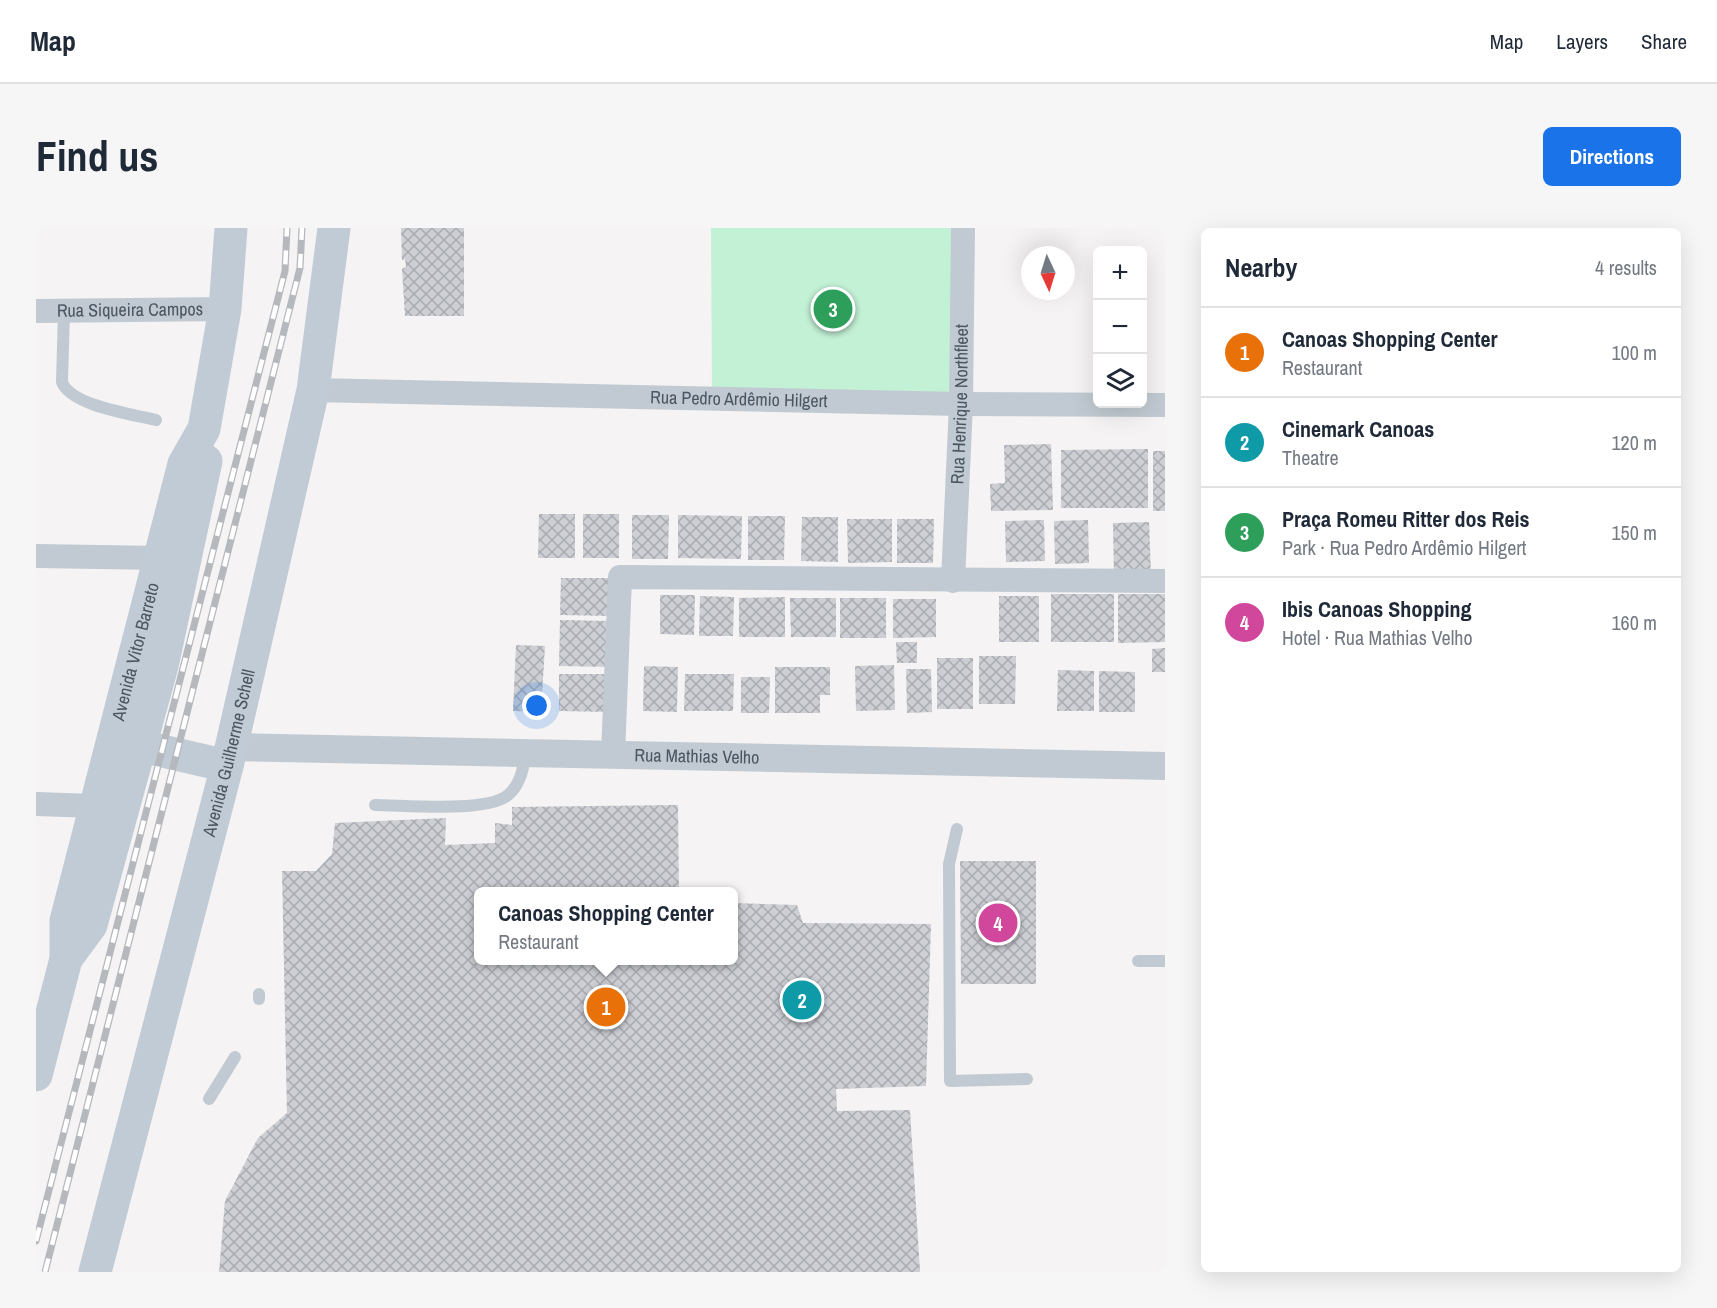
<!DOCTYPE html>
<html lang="en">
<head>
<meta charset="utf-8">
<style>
	:root { --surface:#fff; --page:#f6f6f7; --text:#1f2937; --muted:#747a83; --line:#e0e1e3; --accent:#1a73e8 }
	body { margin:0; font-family:"Archivo Narrow",sans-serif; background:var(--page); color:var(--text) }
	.controls { position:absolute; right:18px; top:18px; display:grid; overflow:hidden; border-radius:9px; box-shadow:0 6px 24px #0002 }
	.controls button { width:54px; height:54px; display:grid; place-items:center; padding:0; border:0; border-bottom:2px solid var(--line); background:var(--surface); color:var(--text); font:30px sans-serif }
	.compass { position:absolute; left:985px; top:18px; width:54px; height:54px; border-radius:50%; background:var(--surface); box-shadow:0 6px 24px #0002; rotate:176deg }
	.you { position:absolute; left:501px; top:478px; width:21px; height:21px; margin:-15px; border:4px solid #fff; border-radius:50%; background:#1a73e8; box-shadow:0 0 0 9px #1a73e833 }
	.badge { display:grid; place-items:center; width:39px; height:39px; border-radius:50%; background:var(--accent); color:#fff; font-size:20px; font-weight:700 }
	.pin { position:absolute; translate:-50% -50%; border:3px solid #fff; box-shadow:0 2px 6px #0006 }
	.popup { position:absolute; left:438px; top:659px; width:264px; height:78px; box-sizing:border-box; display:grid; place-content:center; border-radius:9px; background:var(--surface); filter:drop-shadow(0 2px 4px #0005); font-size:20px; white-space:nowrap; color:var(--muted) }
	.popup b { font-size:22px; color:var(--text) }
	.popup::after { content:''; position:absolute; left:50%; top:100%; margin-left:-12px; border:12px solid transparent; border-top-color:var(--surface) }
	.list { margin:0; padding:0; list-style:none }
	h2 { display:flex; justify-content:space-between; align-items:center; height:78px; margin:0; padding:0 24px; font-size:26px }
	h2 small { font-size:20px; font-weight:400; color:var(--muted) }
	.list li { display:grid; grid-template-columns:39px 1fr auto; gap:18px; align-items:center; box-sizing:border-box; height:90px; padding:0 24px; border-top:2px solid var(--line) }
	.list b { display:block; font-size:22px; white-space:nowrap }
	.list p { margin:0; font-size:20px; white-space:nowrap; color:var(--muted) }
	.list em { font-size:20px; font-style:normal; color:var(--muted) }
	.icon { flex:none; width:33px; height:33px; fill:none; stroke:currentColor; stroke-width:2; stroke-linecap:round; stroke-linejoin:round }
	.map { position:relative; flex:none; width:1129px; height:1044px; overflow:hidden; border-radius:9px }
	header { display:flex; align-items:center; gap:36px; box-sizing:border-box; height:84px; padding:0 30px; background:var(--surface); border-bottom:2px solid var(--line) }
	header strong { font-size:28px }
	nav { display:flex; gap:33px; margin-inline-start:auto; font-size:21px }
	.intro { display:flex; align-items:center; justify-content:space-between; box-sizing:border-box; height:144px; padding:0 36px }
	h1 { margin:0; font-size:42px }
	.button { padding:15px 27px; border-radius:9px; background:var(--accent); color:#fff; font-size:21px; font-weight:700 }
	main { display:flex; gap:36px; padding:0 36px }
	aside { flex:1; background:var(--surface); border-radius:9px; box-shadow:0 6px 24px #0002 }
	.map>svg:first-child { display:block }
</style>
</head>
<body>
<header>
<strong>Map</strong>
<nav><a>Map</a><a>Layers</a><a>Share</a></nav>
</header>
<div class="intro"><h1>Find us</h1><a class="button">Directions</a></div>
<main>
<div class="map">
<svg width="1129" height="1044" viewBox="0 0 1129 1044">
	<defs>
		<pattern id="building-cross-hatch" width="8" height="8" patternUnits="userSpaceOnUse" patternTransform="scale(1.5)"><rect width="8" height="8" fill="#cdcfd5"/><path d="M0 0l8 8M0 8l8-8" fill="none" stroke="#a8abb0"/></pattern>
	</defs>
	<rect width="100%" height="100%" fill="#f5f3f3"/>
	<path fill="#c3f1d5" d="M 675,0 L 920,0 L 917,166 L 676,161 Z"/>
	<g fill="url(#building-cross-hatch)">
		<path d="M 365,0 L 428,0 L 428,88 L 369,88 L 366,41 L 370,39 L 369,31 L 366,32 Z"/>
		<path d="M 1015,216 L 1017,282 L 955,283 L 954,256 L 969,255 L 968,217 Z"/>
		<path d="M 1112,221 L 1112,280 L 1025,280 L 1025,222 Z"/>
		<rect x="1117" y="223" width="12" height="60"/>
		<path d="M 503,286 L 539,286 L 539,330 L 502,330 Z"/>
		<rect x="547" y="286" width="36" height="44"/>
		<path d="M 596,287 L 633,287 L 632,331 L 596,331 Z"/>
		<path d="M 642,287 L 706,288 L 705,331 L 642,330 Z"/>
		<path d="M 712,288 L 749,288 L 748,332 L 712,332 Z"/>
		<path d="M 766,289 L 802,289 L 802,334 L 765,333 Z"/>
		<path d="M 811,291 L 856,291 L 856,334 L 812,335 Z"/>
		<path d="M 861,291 L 898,291 L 897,335 L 861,335 Z"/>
		<path d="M 1008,292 L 1009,333 L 970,334 L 969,293 Z"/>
		<path d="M 1052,292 L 1053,335 L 1019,336 L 1018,293 Z"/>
		<path d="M 1113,294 L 1115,347 L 1078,348 L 1077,295 Z"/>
		<path d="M 525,350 L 575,350 L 575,388 L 524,387 Z"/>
		<rect x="1015" y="366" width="63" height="48"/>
		<path d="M 1082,366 L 1129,366 L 1129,414 L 1082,415 Z"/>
		<path d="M 624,367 L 659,367 L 658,407 L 624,406 Z"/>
		<path d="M 664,368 L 698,369 L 697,408 L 663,408 Z"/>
		<rect x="963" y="368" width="40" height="46"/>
		<path d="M 749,369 L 749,409 L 703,409 L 703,370 Z"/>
		<path d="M 754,370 L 800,370 L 800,409 L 755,409 Z"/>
		<rect x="804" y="370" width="46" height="40"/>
		<path d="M 857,371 L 900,371 L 900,409 L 857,410 Z"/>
		<path d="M 524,392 L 574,393 L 573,439 L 523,438 Z"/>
		<path d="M 860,414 L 881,414 L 881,435 L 861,435 Z"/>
		<path d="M 480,417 L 509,418 L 505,484 L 477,483 Z"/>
		<path d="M 1129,420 L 1129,444 L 1116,444 L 1116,421 Z"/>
		<path d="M 943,428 L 980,428 L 979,476 L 943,476 Z"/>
		<rect x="901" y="430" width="36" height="51"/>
		<path d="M 858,437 L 859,482 L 820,483 L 819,438 Z"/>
		<path d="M 608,438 L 642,439 L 641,484 L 607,483 Z"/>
		<path d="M 739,439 L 794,439 L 794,467 L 784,467 L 784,485 L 739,485 Z"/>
		<path d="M 870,441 L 895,441 L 896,484 L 871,485 Z"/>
		<path d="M 1022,442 L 1058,443 L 1058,483 L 1021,483 Z"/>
		<path d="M 1063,443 L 1099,444 L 1099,484 L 1063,484 Z"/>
		<path d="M 523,446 L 573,446 L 573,484 L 523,483 Z"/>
		<path d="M 649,446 L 698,446 L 697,483 L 648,483 Z"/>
		<path d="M 705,449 L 734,449 L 733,485 L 705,485 Z"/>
		<path d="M 642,577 L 643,664 L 442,664 L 442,732 L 698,732 L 698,675 L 761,677 L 767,695 L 895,696 L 890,858 L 800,861 L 801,883 L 874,882 L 884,1044 L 183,1044 L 189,973 L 222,910 L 251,885 L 246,643 L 280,643 L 296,626 L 299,595 L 410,590 L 409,617 L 459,615 L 459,595 L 476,597 L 476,579 Z"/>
		<path d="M 924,633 L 1000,633 L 1000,756 L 925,756 Z"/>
	</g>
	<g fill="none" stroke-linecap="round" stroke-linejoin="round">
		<g stroke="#c1cad2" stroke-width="12">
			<path d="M 28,83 L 26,154 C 35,178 96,186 120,192"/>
			<path d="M 339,577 C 368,577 452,585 472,567 C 484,557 488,540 489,525"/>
			<path d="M 921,601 L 913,636 L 914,853 L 991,851"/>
			<path d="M 1102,733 L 1129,733"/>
			<path d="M 223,766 L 223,771"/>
			<path d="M 173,871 L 199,829"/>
		</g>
		<g stroke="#c1cad2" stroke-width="24">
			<path id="s1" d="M 0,83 L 189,81"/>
			<path id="s2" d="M 277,162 L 925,176 L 1129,177"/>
			<path d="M 0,328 L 125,330"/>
			<path id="s3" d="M 917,353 L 925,176 L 927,0"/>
			<path d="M 577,527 L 584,349 L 1129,353"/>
			<path d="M 0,576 L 59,578"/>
		</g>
		<path stroke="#c1cad2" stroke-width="28" id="s4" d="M 195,519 L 1129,538"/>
		<g stroke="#c1cbd6" stroke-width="33">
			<path d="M 105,518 L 191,538"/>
			<path d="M 30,731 L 55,697 L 126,438 L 170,233"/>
			<path id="s5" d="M 0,847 L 30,731 L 30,693 L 148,236 L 168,201 L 189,81 L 195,0"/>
			<path id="s6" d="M 59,1044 L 191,538 L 277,162 L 298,0"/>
		</g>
		<defs>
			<g id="rail">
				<path d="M 0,1013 L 249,43 L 251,0"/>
				<path d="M 9,1044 L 264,40 L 266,0"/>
			</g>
		</defs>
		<use href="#rail" stroke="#b5b8bd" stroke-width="7"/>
		<use href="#rail" stroke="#fff" stroke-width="4.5" stroke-dasharray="14" stroke-linecap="butt"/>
	</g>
	<g text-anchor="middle" stroke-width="4.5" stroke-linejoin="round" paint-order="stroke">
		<g font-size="18" fill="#4a5661" stroke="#fff">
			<text dy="6" stroke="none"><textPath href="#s1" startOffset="94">Rua Siqueira Campos</textPath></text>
			<text dy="6" stroke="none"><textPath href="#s2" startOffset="426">Rua Pedro Ardêmio Hilgert</textPath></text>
			<text dy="6" stroke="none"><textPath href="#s3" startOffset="177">Rua Henrique Northfleet</textPath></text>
			<text dy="6" stroke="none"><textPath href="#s5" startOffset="436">Avenida Vitor Barreto</textPath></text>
			<text dy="6" stroke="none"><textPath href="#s6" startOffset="536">Avenida Guilherme Schell</textPath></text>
			<text dy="6" stroke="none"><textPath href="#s4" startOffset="466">Rua Mathias Velho</textPath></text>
		</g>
	</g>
</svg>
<div class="controls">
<button>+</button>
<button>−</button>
<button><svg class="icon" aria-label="layers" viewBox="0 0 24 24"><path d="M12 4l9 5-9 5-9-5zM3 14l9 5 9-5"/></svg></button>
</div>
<svg class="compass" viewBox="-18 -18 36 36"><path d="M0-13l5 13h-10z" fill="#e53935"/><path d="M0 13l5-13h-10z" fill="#747a83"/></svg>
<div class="you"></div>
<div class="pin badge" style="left:570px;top:779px;background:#e8710a">1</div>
<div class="popup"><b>Canoas Shopping Center</b>Restaurant</div>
<div class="pin badge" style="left:766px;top:772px;background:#0f9aa8">2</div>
<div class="pin badge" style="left:797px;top:81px;background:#2e9e5b">3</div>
<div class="pin badge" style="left:962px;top:695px;background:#d1479c">4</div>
</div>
<aside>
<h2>Nearby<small>4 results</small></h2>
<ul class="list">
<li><span class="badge" style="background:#e8710a">1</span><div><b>Canoas Shopping Center</b><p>Restaurant</p></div><em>100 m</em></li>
<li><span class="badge" style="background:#0f9aa8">2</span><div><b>Cinemark Canoas</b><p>Theatre</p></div><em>120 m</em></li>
<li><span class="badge" style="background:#2e9e5b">3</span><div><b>Praça Romeu Ritter dos Reis</b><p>Park · Rua Pedro Ardêmio Hilgert</p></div><em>150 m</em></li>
<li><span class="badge" style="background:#d1479c">4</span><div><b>Ibis Canoas Shopping</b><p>Hotel · Rua Mathias Velho</p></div><em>160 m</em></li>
</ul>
</aside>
</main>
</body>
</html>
